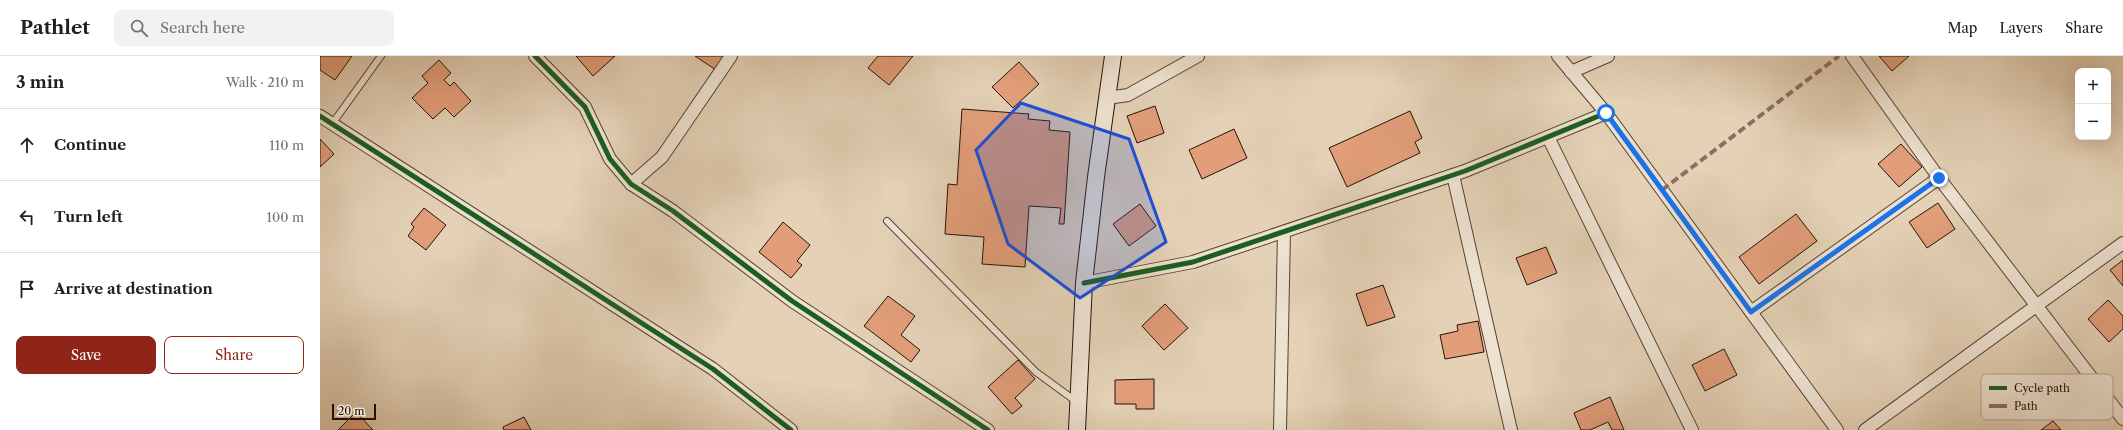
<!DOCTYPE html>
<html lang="en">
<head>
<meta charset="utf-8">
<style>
	:root { --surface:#fff; --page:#f2f2f2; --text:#202124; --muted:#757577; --line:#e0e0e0; --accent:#8f2418 }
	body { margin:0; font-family:"Libre Caslon Text",serif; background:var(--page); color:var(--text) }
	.controls { position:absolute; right:12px; top:12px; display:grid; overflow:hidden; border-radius:8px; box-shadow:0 4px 16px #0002 }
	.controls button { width:36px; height:36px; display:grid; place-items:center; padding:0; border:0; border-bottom:1px solid var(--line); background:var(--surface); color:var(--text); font:20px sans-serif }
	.scale { position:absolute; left:12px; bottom:10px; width:44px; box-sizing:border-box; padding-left:4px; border:2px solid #251305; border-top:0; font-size:11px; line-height:14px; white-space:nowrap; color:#251305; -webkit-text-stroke:3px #ede1d0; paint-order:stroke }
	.stop { position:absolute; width:12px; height:12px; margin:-9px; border:3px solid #1a73e8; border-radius:50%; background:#fff }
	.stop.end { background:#1a73e8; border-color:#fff; box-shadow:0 1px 4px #0008 }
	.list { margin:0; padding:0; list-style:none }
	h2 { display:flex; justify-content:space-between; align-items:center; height:52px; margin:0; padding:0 16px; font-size:17px }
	h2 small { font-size:13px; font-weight:400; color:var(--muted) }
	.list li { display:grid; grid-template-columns:26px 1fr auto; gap:12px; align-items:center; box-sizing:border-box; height:72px; padding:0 16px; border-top:1px solid var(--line) }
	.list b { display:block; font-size:15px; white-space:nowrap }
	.list em { font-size:13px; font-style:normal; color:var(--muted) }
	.actions { display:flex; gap:8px; padding:12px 16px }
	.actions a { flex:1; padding:9px 0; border:1px solid var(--accent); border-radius:8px; text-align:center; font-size:14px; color:var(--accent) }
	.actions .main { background:var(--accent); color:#fff }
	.icon { flex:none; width:22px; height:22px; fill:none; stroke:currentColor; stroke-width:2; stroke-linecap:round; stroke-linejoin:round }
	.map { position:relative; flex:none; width:1803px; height:374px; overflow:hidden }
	header { display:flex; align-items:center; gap:24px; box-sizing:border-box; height:56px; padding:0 20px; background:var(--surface); border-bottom:1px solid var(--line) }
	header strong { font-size:19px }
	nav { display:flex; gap:22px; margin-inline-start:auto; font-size:14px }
	.search { width:280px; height:36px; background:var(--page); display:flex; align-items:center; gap:10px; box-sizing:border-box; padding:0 14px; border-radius:8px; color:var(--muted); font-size:15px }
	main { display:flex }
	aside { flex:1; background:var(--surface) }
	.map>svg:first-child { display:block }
</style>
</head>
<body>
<header>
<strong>Pathlet</strong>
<div class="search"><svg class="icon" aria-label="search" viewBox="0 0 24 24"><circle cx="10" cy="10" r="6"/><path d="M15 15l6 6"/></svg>Search here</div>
<nav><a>Map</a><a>Layers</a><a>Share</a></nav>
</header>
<main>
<aside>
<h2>3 min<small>Walk · 210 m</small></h2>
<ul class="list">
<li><svg class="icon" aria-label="ahead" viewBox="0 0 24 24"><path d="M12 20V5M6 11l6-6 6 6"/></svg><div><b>Continue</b></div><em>110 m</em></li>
<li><svg class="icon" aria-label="left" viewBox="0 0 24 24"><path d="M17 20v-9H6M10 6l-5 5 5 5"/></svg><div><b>Turn left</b></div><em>100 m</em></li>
<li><svg class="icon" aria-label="arrive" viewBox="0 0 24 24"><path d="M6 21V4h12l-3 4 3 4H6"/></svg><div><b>Arrive at destination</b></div></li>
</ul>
<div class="actions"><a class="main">Save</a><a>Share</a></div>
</aside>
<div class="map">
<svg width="1803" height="374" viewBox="0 0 1803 374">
	<rect width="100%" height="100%" fill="#e4d1b6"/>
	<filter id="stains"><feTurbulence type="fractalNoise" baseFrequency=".005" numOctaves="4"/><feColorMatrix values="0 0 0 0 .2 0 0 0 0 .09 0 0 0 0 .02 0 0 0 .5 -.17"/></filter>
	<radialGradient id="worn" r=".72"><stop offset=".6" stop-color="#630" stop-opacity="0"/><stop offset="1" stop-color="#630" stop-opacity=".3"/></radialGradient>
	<g fill="#e29e7a" stroke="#251305">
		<path d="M 0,0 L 32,0 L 15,24 L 0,14 Z"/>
		<path d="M 256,0 L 295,0 L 273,20 Z"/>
		<path d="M 375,0 L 405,0 L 396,14 Z"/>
		<path d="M 558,0 L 593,0 L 569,29 L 548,12 Z"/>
		<path d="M 1559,0 L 1589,0 L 1572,15 Z"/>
		<path d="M 119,4 L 131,17 L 124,24 L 130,30 L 134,26 L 151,45 L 134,61 L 125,52 L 113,63 L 92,42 L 108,27 L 102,20 Z"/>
		<path d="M 699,6 L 719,28 L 693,52 L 672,31 Z"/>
		<path d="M 835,50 L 844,77 L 817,87 L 807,60 Z"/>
		<path d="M 642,53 L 709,58 L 708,63 L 730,65 L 729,74 L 750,76 L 744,168 L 739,168 L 741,152 L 709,150 L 705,211 L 662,208 L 664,181 L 625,178 L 628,128 L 637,129 Z"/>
		<path d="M 1090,55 L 1102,82 L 1095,86 L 1100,97 L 1027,131 L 1009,92 Z"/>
		<path d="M 914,73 L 927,102 L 882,123 L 869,94 Z"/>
		<path d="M 0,83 L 14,98 L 0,111 Z"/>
		<path d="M 1581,88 L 1602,111 L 1579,131 L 1558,108 Z"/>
		<path d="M 1618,147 L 1635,173 L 1607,192 L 1589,166 Z"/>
		<path d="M 820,148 L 836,170 L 809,190 L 793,168 Z"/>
		<path d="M 104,152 L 126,169 L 106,194 L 88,180 L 94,171 L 91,168 Z"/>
		<path d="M 1476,158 L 1497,185 L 1439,228 L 1419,201 Z"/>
		<path d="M 463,166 L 490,189 L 477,205 L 482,209 L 471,222 L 439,196 Z"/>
		<path d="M 1226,191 L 1237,217 L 1207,229 L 1196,202 Z"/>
		<path d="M 1803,204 L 1803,230 L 1790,214 Z"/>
		<path d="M 1063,229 L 1075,261 L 1047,270 L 1036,238 Z"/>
		<path d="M 568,240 L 595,260 L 581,279 L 600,294 L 591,306 L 544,270 Z"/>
		<path d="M 1788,244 L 1803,260 L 1803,273 L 1789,286 L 1768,263 Z"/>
		<path d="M 845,248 L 868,272 L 844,294 L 822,270 Z"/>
		<path d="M 1158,265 L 1164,296 L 1125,303 L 1120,279 L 1138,275 L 1137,269 Z"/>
		<path d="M 1404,293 L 1417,319 L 1385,335 L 1372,309 Z"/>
		<path d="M 698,304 L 715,323 L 695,342 L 702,350 L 692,358 L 668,331 Z"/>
		<path d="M 834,323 L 834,353 L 816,353 L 816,348 L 795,348 L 795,324 Z"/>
		<path d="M 1290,341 L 1304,374 L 1292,374 L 1288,366 L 1270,374 L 1261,374 L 1254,357 Z"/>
		<path d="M 36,356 L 53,374 L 18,374 Z"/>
		<path d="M 204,361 L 211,374 L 184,374 L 183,371 Z"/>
		<path d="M 1733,365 L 1741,374 L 1721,374 Z"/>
	</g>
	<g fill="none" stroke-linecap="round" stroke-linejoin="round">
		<defs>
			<g id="lane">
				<path d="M 12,68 L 61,0"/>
				<path d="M 567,165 L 716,316 L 757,346"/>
			</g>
			<g id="street">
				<path d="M 215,0 L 265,51 L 290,103 L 311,128 L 353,155 L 472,245 L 668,374"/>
				<path d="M 1238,0 L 1286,57 L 1517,374"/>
				<path d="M 1532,0 L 1619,122 L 1803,363"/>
				<path d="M 1251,16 L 1288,0"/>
				<path d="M 787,42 L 808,39 L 878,0"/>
				<path d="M 0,60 L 393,313 L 471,374"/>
				<path d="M 1228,81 L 1372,374"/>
				<path d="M 1133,119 L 1191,374"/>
				<path d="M 311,128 L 342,101 L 411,0"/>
				<path d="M 764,227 L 873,206 L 1145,115 L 1286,57"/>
				<path d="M 1431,256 L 1619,122"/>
				<path d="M 960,374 L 964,176"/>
				<path d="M 1545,374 L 1803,187"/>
			</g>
			<path id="secondary" d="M 757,374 L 764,227 L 776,121 L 793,0"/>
		</defs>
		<use href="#lane" stroke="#554231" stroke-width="8"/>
		<use href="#street" stroke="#554231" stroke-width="14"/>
		<use href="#secondary" stroke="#251305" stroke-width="18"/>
		<use href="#lane" stroke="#ede1d0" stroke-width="6"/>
		<use href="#street" stroke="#ede1d0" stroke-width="12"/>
		<use href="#secondary" stroke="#ede1d0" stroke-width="16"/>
		<path stroke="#8d6e63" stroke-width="4" stroke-dasharray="8 4" stroke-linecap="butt" d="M 1342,134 L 1519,0"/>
		<defs>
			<g id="cycleway">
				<path d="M 215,0 L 265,51 L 290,103 L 311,128 L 353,155 L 472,245 L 668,374"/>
				<path d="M 0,60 L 393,313 L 471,374"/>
				<path d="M 764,227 L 873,206 L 1145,115 L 1286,57"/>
			</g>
		</defs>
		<use href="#cycleway" stroke="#ede1d0" stroke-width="8"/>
		<use href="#cycleway" stroke="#1b5e20" stroke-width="5"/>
	</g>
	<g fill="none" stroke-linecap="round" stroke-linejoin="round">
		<path stroke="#1a73e8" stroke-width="5" d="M 1286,57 L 1431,256 L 1619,122"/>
	</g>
	<path fill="#1d4ed8" fill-opacity="0.2" stroke="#1d4ed8" stroke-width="3" stroke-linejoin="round" d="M 701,47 L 809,83 L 846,186 L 760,242 L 688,188 L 656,94 Z"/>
	<rect x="1661" y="318" width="132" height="46" rx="6" fill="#ede1d0" stroke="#b1a393" stroke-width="1"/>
	<rect x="1669" y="330" width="18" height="4" fill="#1b5e20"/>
	<rect x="1669" y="348" width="18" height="4" fill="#8d6e63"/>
	<g font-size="11" fill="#251305">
		<text x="1694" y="336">Cycle path</text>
		<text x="1694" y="354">Path</text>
	</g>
	<rect width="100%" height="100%" filter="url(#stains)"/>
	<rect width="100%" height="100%" fill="url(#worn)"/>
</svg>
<div class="controls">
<button>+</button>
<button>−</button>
</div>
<div class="scale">20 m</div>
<div class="stop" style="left:1286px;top:57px"></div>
<div class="stop end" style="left:1619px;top:122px"></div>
</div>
</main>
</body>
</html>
